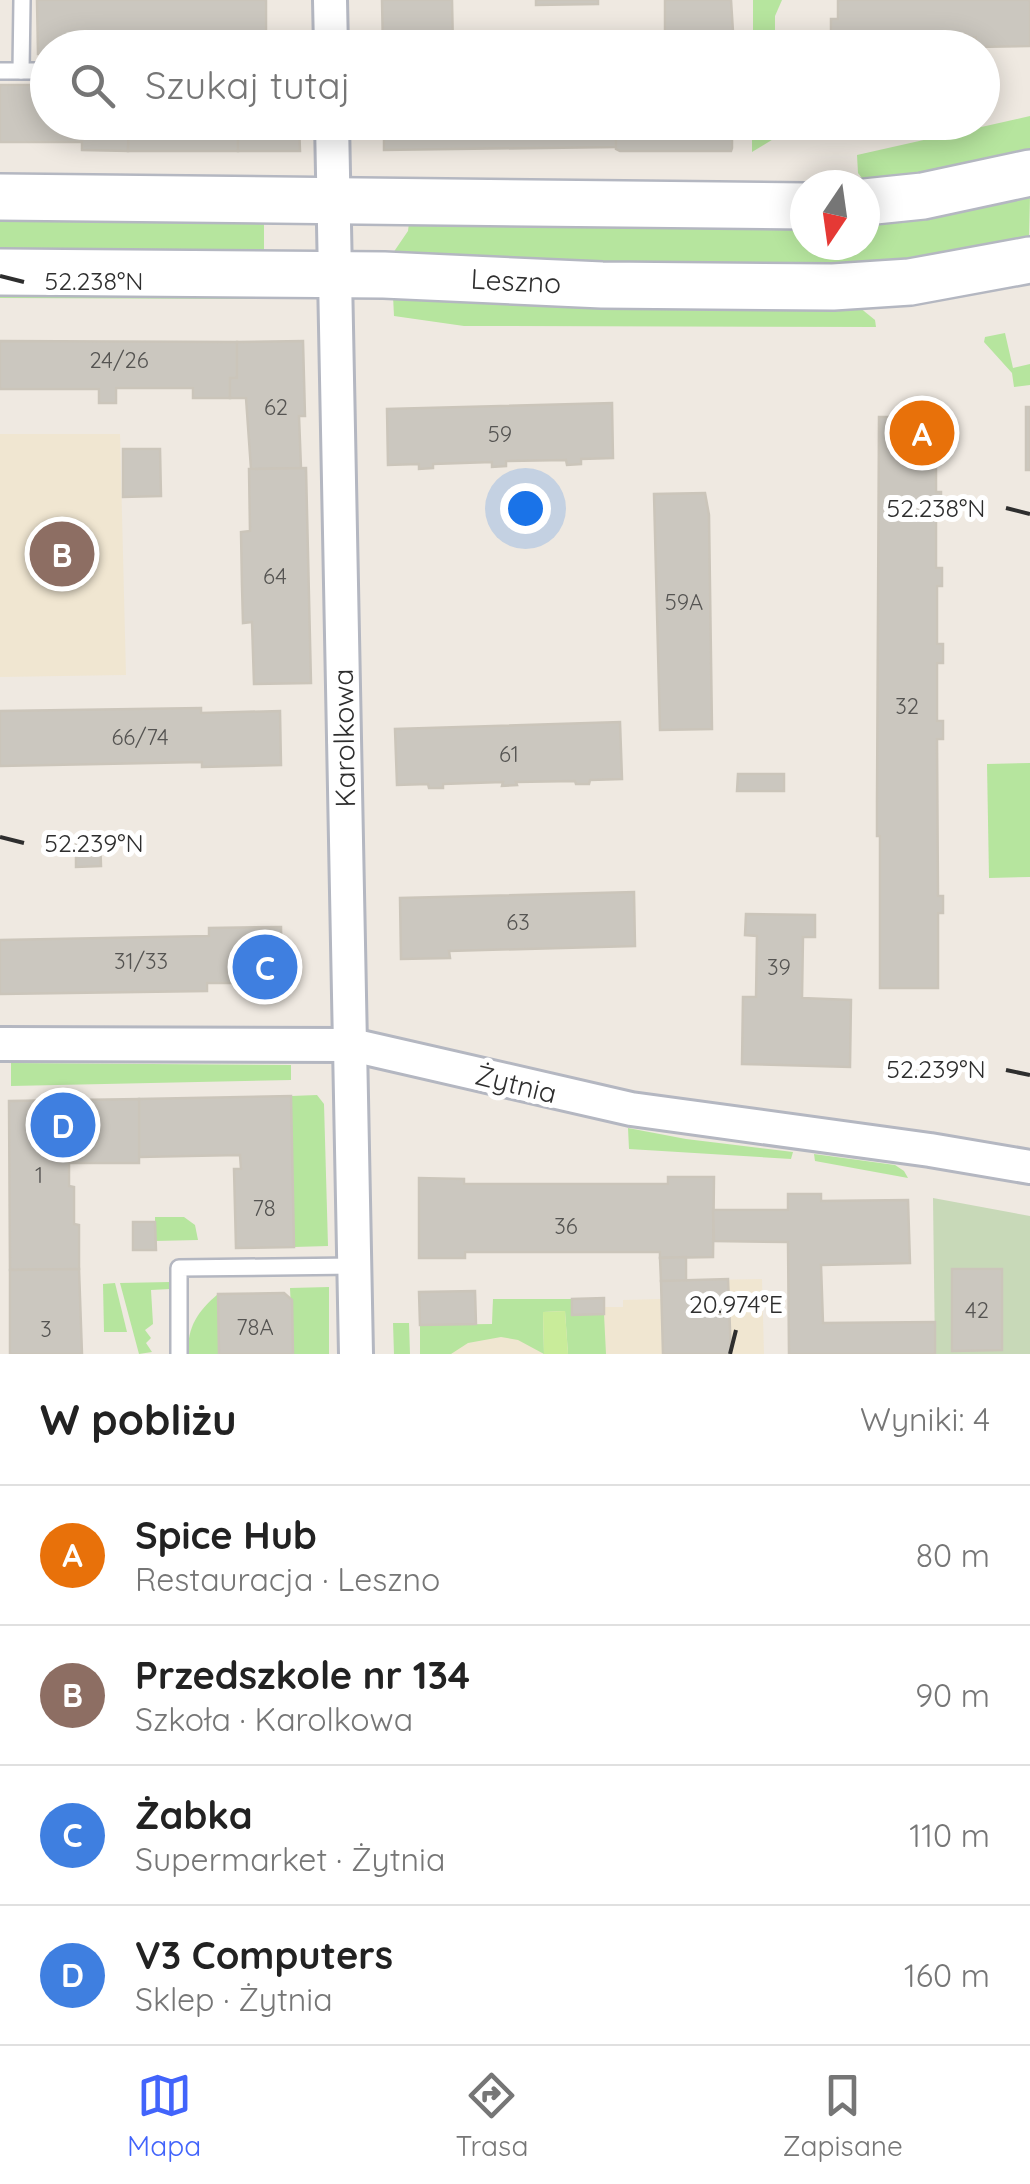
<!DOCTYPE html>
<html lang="pl">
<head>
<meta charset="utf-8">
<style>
	:root { --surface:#fff; --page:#f6f6f6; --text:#222; --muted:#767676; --line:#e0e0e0; --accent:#4264fb }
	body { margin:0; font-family:Quicksand,sans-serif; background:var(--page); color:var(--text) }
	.compass { position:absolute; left:790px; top:170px; width:90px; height:90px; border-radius:50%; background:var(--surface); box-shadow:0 5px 25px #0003; rotate:193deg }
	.you { position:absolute; left:525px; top:508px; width:35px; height:35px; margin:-25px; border:8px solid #fff; border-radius:50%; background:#1a73e8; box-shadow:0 0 0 15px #1a73e833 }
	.badge { display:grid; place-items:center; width:65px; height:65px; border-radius:50%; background:var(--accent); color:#fff; font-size:32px; font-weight:700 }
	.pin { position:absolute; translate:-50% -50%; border:5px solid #fff; box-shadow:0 2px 10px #0006 }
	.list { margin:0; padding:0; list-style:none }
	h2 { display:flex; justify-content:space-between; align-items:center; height:130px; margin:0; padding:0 40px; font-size:42px }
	h2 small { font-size:32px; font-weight:400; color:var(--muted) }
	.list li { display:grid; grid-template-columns:65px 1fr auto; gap:30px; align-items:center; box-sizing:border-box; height:140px; padding:0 40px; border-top:2px solid var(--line) }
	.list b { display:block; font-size:38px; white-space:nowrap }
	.list p { margin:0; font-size:32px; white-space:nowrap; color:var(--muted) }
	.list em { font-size:32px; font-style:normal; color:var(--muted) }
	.icon { flex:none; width:55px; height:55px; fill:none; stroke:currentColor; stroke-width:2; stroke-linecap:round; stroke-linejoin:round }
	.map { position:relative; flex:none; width:1030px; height:1354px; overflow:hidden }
	.search { position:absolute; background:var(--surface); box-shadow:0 5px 25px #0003; left:30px; right:30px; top:30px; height:110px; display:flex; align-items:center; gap:25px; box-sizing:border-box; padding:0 35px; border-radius:55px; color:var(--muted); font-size:38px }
	.sheet { height:690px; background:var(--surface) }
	nav { display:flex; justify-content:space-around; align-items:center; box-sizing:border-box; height:140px; border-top:2px solid var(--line); background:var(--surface); font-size:28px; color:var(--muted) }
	nav a { display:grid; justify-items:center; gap:5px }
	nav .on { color:var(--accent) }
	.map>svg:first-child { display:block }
</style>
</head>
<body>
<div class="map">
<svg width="1030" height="1354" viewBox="0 0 1030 1354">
	<rect width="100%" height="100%" fill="#efe9e1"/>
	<g fill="#f0e6d1">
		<path d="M 0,434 L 120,434 L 126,675 L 0,677 Z"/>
		<path d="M 762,1279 L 764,1354 L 420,1354 L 420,1325 L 492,1324 L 493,1299 L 572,1299 L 572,1315 L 603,1314 L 604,1307 L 623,1307 L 623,1300 L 661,1299 L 661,1281 Z"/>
	</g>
	<g fill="#b6e59e">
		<path d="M 753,0 L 782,0 L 775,16 L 775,47 L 753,47 Z"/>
		<path d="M 1030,116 L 1030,152 L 940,172 L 865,182 L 858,173 L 857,155 Z"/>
		<path d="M 752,123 L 752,122 L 789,123 L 775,138 L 752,152 Z"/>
		<path d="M 1030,195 L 1029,237 L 950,255 L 841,265 L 618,263 L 393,253 L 408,231 L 409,223 L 805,227 L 805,245 L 865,245 L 865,224 Z"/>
		<path d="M 0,218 L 264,220 L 264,255 L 0,253 Z"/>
		<path d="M 0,292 L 263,294 L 263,299 L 0,298 Z"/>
		<path d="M 393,296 L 859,307 L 875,320 L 876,327 L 464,326 L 394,316 Z"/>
		<path d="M 1005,333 L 1013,368 L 1030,364 L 1030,385 L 1014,387 L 1012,373 L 984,342 L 985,337 Z"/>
		<path d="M 1030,763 L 1030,877 L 989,878 L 987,764 Z"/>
		<path d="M 11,1063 L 291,1065 L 291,1080 L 11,1086 Z"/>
		<path d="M 317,1095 L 324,1104 L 328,1246 L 294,1247 L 291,1096 Z"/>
		<path d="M 628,1128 L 686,1139 L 793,1152 L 791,1159 L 629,1149 Z"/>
		<path d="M 814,1154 L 895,1165 L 904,1171 L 908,1178 L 815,1161 Z"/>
		<path d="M 155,1217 L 184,1217 L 195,1225 L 198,1240 L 155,1241 Z"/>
		<path d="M 170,1282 L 170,1289 L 151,1290 L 153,1324 L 145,1330 L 151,1338 L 146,1343 L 152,1352 L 139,1354 L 120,1283 Z"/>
		<path d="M 115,1283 L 127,1332 L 104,1332 L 103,1284 Z"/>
		<path d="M 329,1287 L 329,1354 L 293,1354 L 290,1288 Z"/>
		<path d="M 218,1294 L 219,1354 L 188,1354 C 187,1327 198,1311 218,1294 Z"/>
		<path d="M 493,1299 L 572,1299 L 572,1315 L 604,1314 L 606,1354 L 568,1354 L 565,1311 L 543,1312 L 544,1354 L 518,1340 L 501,1337 L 468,1343 L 451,1354 L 420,1354 L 420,1325 L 492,1324 Z"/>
		<path d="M 393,1323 L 409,1323 L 410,1354 L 394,1354 Z"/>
	</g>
	<path fill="#c8d9b8" d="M 933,1198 L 1030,1216 L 1030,1354 L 935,1354 Z"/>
	<path fill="#c9ec9a" d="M 565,1311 L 568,1354 L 544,1354 L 543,1312 Z"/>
	<g fill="#cbc7bf" stroke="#cbc5ba" stroke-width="2.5">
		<path d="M 37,0 L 266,0 L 266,48 L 48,48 L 48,54 L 38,54 Z"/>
		<path d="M 382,0 L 452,0 L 453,48 L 383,48 Z"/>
		<path d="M 536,0 L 598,0 L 598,4 L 536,5 Z"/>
		<path d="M 665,0 L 731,0 L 734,48 L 665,48 Z"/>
		<path d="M 838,0 L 1030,0 L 1030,46 L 976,47 L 976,37 L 965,38 L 966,34 L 958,34 L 958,43 L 940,42 L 940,33 L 937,33 L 937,48 L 839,48 L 838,36 L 831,36 L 831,19 L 838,19 Z"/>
		<path d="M 0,85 L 48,85 L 48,122 L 129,122 L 128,151 L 82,150 L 82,142 L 0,142 Z"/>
		<path d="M 129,122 L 238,122 L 238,151 L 128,151 Z"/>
		<path d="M 238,122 L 299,122 L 300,151 L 238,151 Z"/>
		<path d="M 384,122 L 616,122 L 616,147 L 384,150 Z"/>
		<path d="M 616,122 L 732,122 L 732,148 L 731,151 L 620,151 L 616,149 Z"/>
		<path d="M 0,341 L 237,342 L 237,378 L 230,378 L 230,398 L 193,398 L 193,388 L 116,388 L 116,403 L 99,403 L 99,389 L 0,389 Z"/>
		<path d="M 303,341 L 305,416 L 299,416 L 301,468 L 251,469 L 246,398 L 230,398 L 230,378 L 237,378 L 237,342 Z"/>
		<path d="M 612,403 L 613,458 L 581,459 L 581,464 L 567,465 L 566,460 L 506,461 L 506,466 L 492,467 L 492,462 L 433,464 L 433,468 L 419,469 L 419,464 L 388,465 L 387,409 Z"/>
		<rect x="1026" y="407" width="4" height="63"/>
		<path d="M 879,417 L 936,417 L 936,492 L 941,492 L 941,510 L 936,510 L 936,568 L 942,568 L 942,586 L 937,586 L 937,644 L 943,644 L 943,663 L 937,663 L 937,721 L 943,721 L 943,739 L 937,739 L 938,896 L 943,896 L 943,913 L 938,913 L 938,988 L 880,988 L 880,836 L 877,836 L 877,802 Z"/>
		<path d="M 123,449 L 160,449 L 161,496 L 123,497 Z"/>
		<path d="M 306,468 L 311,683 L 254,684 L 252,622 L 243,623 L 242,586 L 241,532 L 250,531 L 249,469 Z"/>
		<path d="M 705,493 L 709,515 L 712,729 L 660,730 L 654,494 Z"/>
		<path d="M 201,708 L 201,713 L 280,711 L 281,765 L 202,767 L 202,762 L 0,766 L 0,711 Z"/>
		<path d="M 620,722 L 622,779 L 590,780 L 589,784 L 576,784 L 575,781 L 516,782 L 517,785 L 502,786 L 503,782 L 443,784 L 443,788 L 429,788 L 428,784 L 397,785 L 395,729 Z"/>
		<path d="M 738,774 L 784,774 L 784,791 L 737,791 Z"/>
		<path d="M 76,836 L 100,836 L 101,866 L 76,867 Z"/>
		<path d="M 634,892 L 635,946 L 449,951 L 450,958 L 401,959 L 400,898 Z"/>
		<path d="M 746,914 L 815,915 L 815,937 L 803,937 L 802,998 L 851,1000 L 850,1067 L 742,1064 L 743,997 L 756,997 L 757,936 L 745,935 Z"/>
		<path d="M 281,927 L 282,983 L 207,983 L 207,991 L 0,994 L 0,940 L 209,936 L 209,928 Z"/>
		<path d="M 291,1096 L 294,1247 L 236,1248 L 234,1169 L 241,1169 L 240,1155 L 139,1157 L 139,1099 Z"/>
		<path d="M 139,1099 L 139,1163 L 69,1163 L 69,1186 L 74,1187 L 74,1224 L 79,1225 L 79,1269 L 10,1270 L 9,1101 Z"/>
		<path d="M 668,1177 L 714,1177 L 713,1257 L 660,1258 L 660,1252 L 465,1252 L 465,1258 L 419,1258 L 419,1178 L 464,1179 L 464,1184 L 668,1184 Z"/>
		<path d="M 788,1194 L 821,1194 L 821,1201 L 908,1200 L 910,1263 L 821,1265 L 823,1323 L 935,1322 L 935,1354 L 789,1354 L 788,1242 L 714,1241 L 713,1210 L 788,1210 Z"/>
		<path d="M 133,1222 L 155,1222 L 156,1250 L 133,1250 Z"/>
		<path d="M 686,1257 L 686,1281 L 661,1281 L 660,1258 Z"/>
		<path d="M 79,1269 L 82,1354 L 10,1354 L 10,1270 Z"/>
		<path d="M 952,1269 L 1002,1269 L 1002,1350 L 952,1351 Z"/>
		<path d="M 728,1279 L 731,1354 L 663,1354 L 661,1281 Z"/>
		<path d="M 475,1291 L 476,1324 L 420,1325 L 419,1292 Z"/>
		<path d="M 284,1293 L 292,1300 L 293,1354 L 219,1354 L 218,1294 Z"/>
		<path d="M 604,1298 L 604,1314 L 572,1315 L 572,1299 Z"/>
	</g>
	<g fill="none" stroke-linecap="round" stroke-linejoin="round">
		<defs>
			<g id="lane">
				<path d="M 0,71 L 48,71"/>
				<path d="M 21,71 L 22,0"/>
				<path d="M 179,1354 L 179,1268 L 355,1266"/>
			</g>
			<g id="street">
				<path d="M 330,0 L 331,48"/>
				<path d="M 332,122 L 356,1354"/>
				<path d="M 0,1044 L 352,1045 L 631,1109 L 930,1150 L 1030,1167"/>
			</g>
			<g id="secondary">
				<path d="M 0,197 L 805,206"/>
				<path d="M 865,202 L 923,196 L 1030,173"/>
				<path d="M 0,272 L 384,275 L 602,285 L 833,287 L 910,282 L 1030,260"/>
			</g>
		</defs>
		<use href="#lane" stroke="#b4b7c1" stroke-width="20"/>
		<use href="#street" stroke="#b4b7c1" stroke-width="38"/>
		<use href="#secondary" stroke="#b4b7c1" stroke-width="50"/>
		<use href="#lane" stroke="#fff" stroke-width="15"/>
		<use href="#street" stroke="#fff" stroke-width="32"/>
		<use href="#secondary" stroke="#fff" stroke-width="45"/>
	</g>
	<path fill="none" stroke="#2e2e2e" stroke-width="4" d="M 0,276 L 24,282M 1006,508 L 1030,514M 0,837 L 24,843M 1006,1070 L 1030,1075M 730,1354 L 736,1330"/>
	<g text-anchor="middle" stroke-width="10" stroke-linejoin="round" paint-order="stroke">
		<g font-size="22" fill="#555452">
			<text x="119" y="368">24/26</text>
			<text x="276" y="415">62</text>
			<text x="500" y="442">59</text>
			<text x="275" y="584">64</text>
			<text x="684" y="610">59A</text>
			<text x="907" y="714">32</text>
			<text x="140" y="745">66/74</text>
			<text x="509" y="762">61</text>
			<text x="518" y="930">63</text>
			<text x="141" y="969">31/33</text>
			<text x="779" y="975">39</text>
			<text x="39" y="1183">1</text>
			<text x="264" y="1216">78</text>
			<text x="566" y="1234">36</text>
			<text x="977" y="1318">42</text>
			<text x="255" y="1335">78A</text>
			<text x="46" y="1337">3</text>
		</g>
		<g font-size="28" fill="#2e2e2e" stroke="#fff">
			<text transform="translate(516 281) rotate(3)" y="10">Leszno</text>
			<text transform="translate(344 738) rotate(-91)" y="10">Karolkowa</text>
			<text transform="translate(516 1084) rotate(14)" y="10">Żytnia</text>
		</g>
	</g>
	<g font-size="25" text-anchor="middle" fill="#2e2e2e" stroke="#fff" stroke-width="10" stroke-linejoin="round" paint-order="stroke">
		<text x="94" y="290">52.238°N</text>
		<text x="936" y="517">52.238°N</text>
		<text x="94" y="852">52.239°N</text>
		<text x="936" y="1078">52.239°N</text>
		<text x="736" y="1313">20.974°E</text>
	</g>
</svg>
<svg class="compass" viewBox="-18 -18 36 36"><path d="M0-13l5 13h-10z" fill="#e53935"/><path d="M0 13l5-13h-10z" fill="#767676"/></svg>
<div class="you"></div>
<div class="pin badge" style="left:922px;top:433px;background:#e8710a">A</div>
<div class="pin badge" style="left:62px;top:554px;background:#8d6e63">B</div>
<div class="pin badge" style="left:265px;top:967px;background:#3f7fe0">C</div>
<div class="pin badge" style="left:63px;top:1125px;background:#3f7fe0">D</div>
<div class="search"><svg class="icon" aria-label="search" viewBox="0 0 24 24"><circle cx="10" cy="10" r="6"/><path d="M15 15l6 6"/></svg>Szukaj tutaj</div>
</div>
<section class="sheet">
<h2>W pobliżu<small>Wyniki: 4</small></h2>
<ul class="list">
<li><span class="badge" style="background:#e8710a">A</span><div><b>Spice Hub</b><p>Restauracja · Leszno</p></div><em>80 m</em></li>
<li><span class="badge" style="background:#8d6e63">B</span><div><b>Przedszkole nr 134</b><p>Szkoła · Karolkowa</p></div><em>90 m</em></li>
<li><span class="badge" style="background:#3f7fe0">C</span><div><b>Żabka</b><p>Supermarket · Żytnia</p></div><em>110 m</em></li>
<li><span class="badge" style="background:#3f7fe0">D</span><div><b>V3 Computers</b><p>Sklep · Żytnia</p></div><em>160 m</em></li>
</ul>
</section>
<nav>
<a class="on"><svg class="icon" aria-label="map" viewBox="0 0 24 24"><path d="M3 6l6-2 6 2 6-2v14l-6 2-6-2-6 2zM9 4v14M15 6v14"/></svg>Mapa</a>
<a><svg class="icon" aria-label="directions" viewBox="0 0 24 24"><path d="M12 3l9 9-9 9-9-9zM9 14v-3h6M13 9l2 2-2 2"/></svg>Trasa</a>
<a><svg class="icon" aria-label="saved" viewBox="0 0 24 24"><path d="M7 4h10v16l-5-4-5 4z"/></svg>Zapisane</a>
</nav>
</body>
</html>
